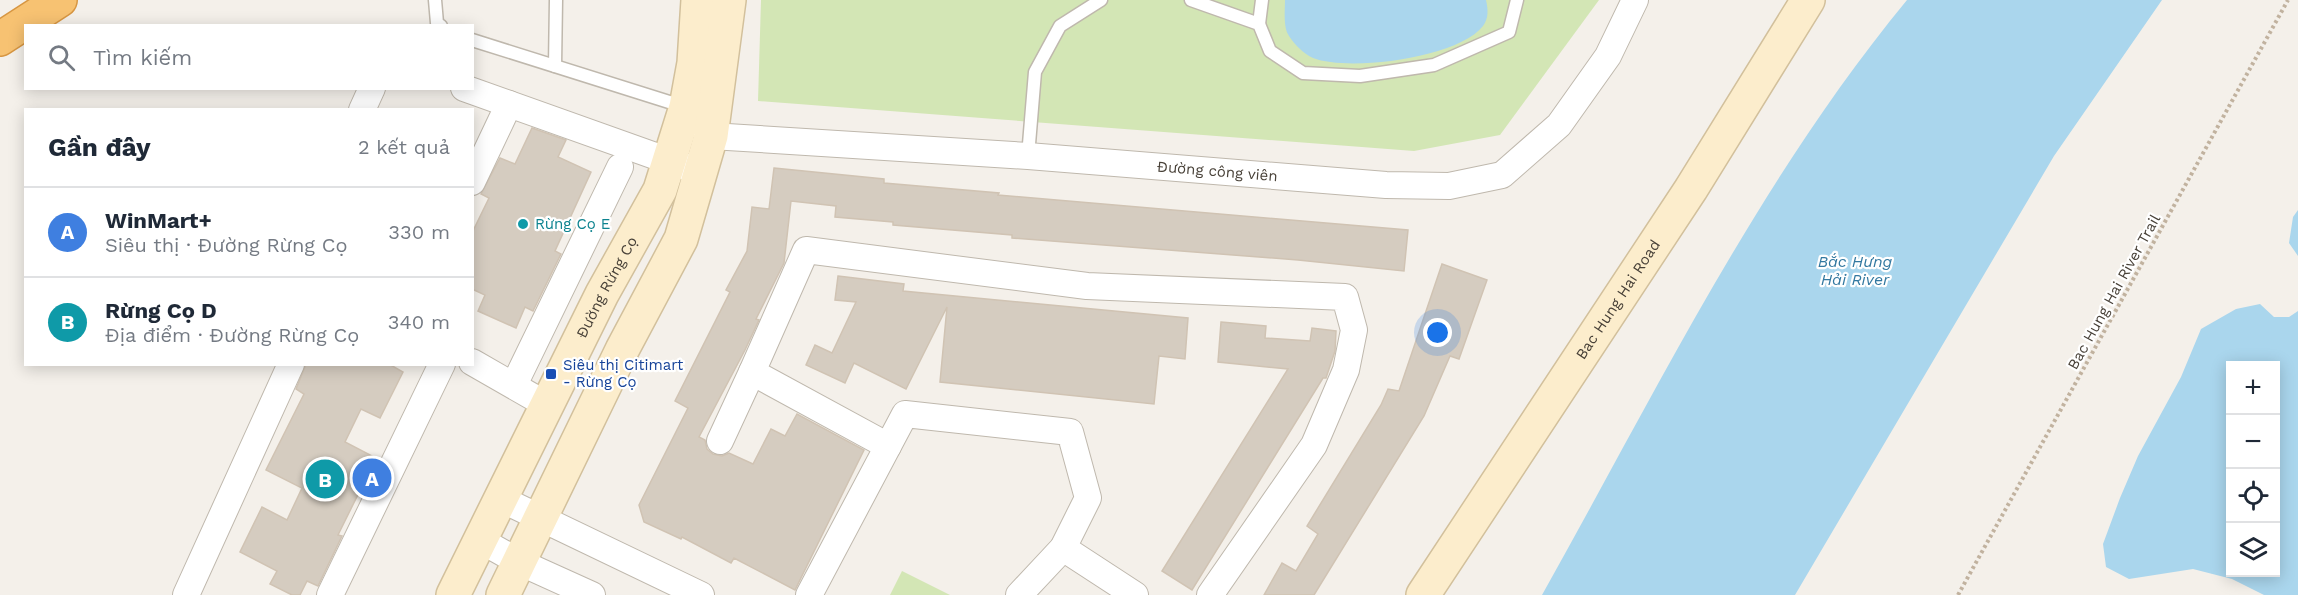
<!DOCTYPE html>
<html lang="vi">
<head>
<meta charset="utf-8">
<style>
	:root { --surface:#fff; --page:#f6f6f7; --text:#1f2937; --muted:#747a83; --line:#e0e1e3; --accent:#ea580c }
	body { margin:0; font-family:"Work Sans",sans-serif; background:var(--page); color:var(--text) }
	.controls { position:absolute; right:18px; bottom:18px; display:grid; overflow:hidden; border-radius:0px; box-shadow:0 3px 15px #0003 }
	.controls button { width:54px; height:54px; display:grid; place-items:center; padding:0; border:0; border-bottom:2px solid var(--line); background:var(--surface); color:var(--text); font:30px sans-serif }
	.you { position:absolute; left:1438px; top:333px; width:21px; height:21px; margin:-15px; border:4px solid #fff; border-radius:50%; background:#1a73e8; box-shadow:0 0 0 9px #1a73e833 }
	.badge { display:grid; place-items:center; width:39px; height:39px; border-radius:50%; background:var(--accent); color:#fff; font-size:20px; font-weight:700 }
	.pin { position:absolute; translate:-50% -50%; border:3px solid #fff; box-shadow:0 2px 6px #0006 }
	.list { margin:0; padding:0; list-style:none }
	h2 { display:flex; justify-content:space-between; align-items:center; height:78px; margin:0; padding:0 24px; font-size:26px }
	h2 small { font-size:20px; font-weight:400; color:var(--muted) }
	.list li { display:grid; grid-template-columns:39px 1fr auto; gap:18px; align-items:center; box-sizing:border-box; height:90px; padding:0 24px; border-top:2px solid var(--line) }
	.list b { display:block; font-size:22px; white-space:nowrap }
	.list p { margin:0; font-size:20px; white-space:nowrap; color:var(--muted) }
	.list em { font-size:20px; font-style:normal; color:var(--muted) }
	.icon { flex:none; width:33px; height:33px; fill:none; stroke:currentColor; stroke-width:2; stroke-linecap:round; stroke-linejoin:round }
	.map { position:relative; flex:none; width:2298px; height:595px; overflow:hidden }
	.search { position:absolute; background:var(--surface); box-shadow:0 3px 15px #0003; left:24px; top:24px; width:450px; height:66px; display:flex; align-items:center; gap:15px; box-sizing:border-box; padding:0 21px; border-radius:0px; color:var(--muted); font-size:22px }
	.panel { position:absolute; background:var(--surface); box-shadow:0 3px 15px #0003; left:24px; top:108px; width:450px; height:258px; border-radius:0px }
	.map>svg:first-child { display:block }
</style>
</head>
<body>
<div class="map">
<svg width="2298" height="595" viewBox="0 0 2298 595">
	<rect width="100%" height="100%" fill="#f4f0ea"/>
	<g fill="#d3e6b5">
		<path d="M 761,0 L 1599,0 L 1500,135 L 1414,151 L 758,101 Z"/>
		<path d="M 902,571 L 950,595 L 890,595 Z"/>
	</g>
	<g fill="#aad6ed" fill-rule="evenodd">
		<path d="M 1285,0 L 1486,0 C 1488,9 1489,18 1483,26 C 1458,58 1349,72 1313,58 C 1304,54 1294,44 1289,36 C 1283,28 1285,10 1285,0 Z"/>
		<path d="M 1907,0 L 2162,0 L 2054,156 L 1795,595 L 1542,595 C 1656,392 1758,181 1907,0 Z"/>
		<path d="M 2298,210 L 2298,256 L 2289,243 L 2293,217 Z"/>
		<path d="M 2260,304 L 2274,317 L 2289,317 L 2298,311 L 2298,595 L 2264,595 L 2232,579 L 2193,569 L 2129,579 L 2106,567 L 2103,544 L 2120,498 L 2138,456 L 2181,377 L 2201,329 L 2236,309 ZM 2230,366 L 2276,366 L 2276,572 L 2230,572 Z"/>
	</g>
	<g fill="#d5ccc0" stroke="#d0c3b3" stroke-width="1.5">
		<path d="M 532,128 L 566,140 L 558,157 L 591,172 L 555,251 L 561,254 L 533,311 L 525,307 L 516,328 L 478,311 L 485,295 L 472,289 L 472,233 L 489,198 L 481,194 L 500,158 L 515,164 Z"/>
		<path d="M 774,168 L 884,179 L 884,183 L 999,193 L 998,195 L 1408,230 L 1404,271 L 1298,260 L 1012,238 L 1012,235 L 893,225 L 893,222 L 835,217 L 836,206 L 791,201 L 784,263 L 756,319 L 759,320 L 745,350 L 699,437 L 705,440 L 707,449 L 713,454 L 722,456 L 729,453 L 753,464 L 771,429 L 785,436 L 797,414 L 864,450 L 795,590 L 734,558 L 731,563 L 682,537 L 681,539 L 644,522 L 639,505 L 688,408 L 675,401 L 730,292 L 726,290 L 747,251 L 752,207 L 769,209 Z"/>
		<path d="M 1442,264 L 1487,280 L 1459,359 L 1450,356 L 1424,416 L 1314,595 L 1264,595 L 1282,563 L 1296,571 L 1318,534 L 1307,526 L 1381,405 L 1388,389 L 1399,391 Z"/>
		<path d="M 838,276 L 904,284 L 903,291 L 1188,318 L 1185,359 L 1159,356 L 1154,404 L 940,382 L 947,307 L 906,389 L 854,363 L 845,383 L 806,365 L 815,345 L 832,353 L 856,302 L 835,300 Z"/>
		<path d="M 1221,322 L 1266,326 L 1265,338 L 1310,341 L 1312,328 L 1336,331 L 1335,351 L 1326,378 L 1323,378 L 1192,590 L 1162,571 L 1288,369 L 1218,362 Z"/>
		<path d="M 306,364 L 389,364 L 403,372 L 380,418 L 361,409 L 345,442 L 376,458 L 338,535 L 342,536 L 318,586 L 307,581 L 300,595 L 292,595 L 270,584 L 277,571 L 240,552 L 262,507 L 287,520 L 302,488 L 266,470 L 304,394 L 296,389 Z"/>
	</g>
	<g fill="none" stroke-linecap="round" stroke-linejoin="round">
		<defs>
			<g id="lane">
				<path d="M 435,0 L 437,23 L 441,26"/>
				<path d="M 1191,0 L 1259,24 L 1270,51 L 1303,73 L 1360,76 L 1434,65 L 1509,32 L 1517,0"/>
				<path d="M 1259,24 L 1262,0"/>
				<path d="M 472,40 L 685,107"/>
				<path d="M 555,66 L 556,0"/>
				<path d="M 1028,156 L 1035,72 L 1060,26 L 1101,0"/>
			</g>
			<g id="street">
				<path d="M 464,88 L 700,172"/>
				<path d="M 362,110 L 372,88"/>
				<path id="s1" d="M 699,122 L 711,136 L 1028,156 L 1386,185 L 1449,186 L 1502,175 L 1559,125 L 1608,56 L 1635,0"/>
				<path d="M 472,182 L 509,104"/>
				<path d="M 472,362 L 547,405"/>
				<path d="M 514,385 L 620,167"/>
				<path d="M 720,441 L 752,372"/>
				<path d="M 888,446 L 752,372 L 806,250 L 1087,286 L 1345,297 L 1354,330 L 1346,370 L 1314,445 L 1210,595"/>
				<path d="M 501,499 L 701,595"/>
				<path d="M 480,540 L 519,562 L 592,595"/>
				<path d="M 1063,548 L 1135,595"/>
				<path d="M 186,595 L 291,364"/>
				<path d="M 330,595 L 442,364"/>
				<path d="M 809,595 L 905,414 L 1070,432 L 1088,498 L 1063,548 L 1019,595"/>
			</g>
			<g id="secondary">
				<path id="s2" d="M 453,595 L 602,294 L 660,190 L 686,107 L 694,63 L 698,0"/>
				<path d="M 503,595 L 622,350 L 681,239 L 711,136 L 729,0"/>
				<path id="s3" d="M 1423,595 L 1691,189 L 1808,0"/>
			</g>
			<path id="highway" d="M 0,39 L 60,0"/>
		</defs>
		<use href="#lane" stroke="#bfb8ad" stroke-width="15"/>
		<use href="#street" stroke="#bfb8ad" stroke-width="28"/>
		<use href="#secondary" stroke="#d2c09c" stroke-width="36"/>
		<use href="#highway" stroke="#d79642" stroke-width="36"/>
		<path stroke="#c1b29f" stroke-width="4" stroke-dasharray="3 3" stroke-linecap="butt" d="M 1958,595 L 2288,0"/>
		<use href="#lane" stroke="#fff" stroke-width="12"/>
		<use href="#street" stroke="#fff" stroke-width="26"/>
		<use href="#secondary" stroke="#fcedcc" stroke-width="33"/>
		<use href="#highway" stroke="#f7c272" stroke-width="33"/>
	</g>
	<circle fill="#0f9aa8" stroke="#fff" stroke-width="2" cx="523" cy="224" r="6"/>
	<rect fill="#1a4fb4" stroke="#fff" stroke-width="2" x="545" y="368" width="12" height="12" rx="3"/>
	<g text-anchor="middle" stroke-width="4.5" stroke-linejoin="round" paint-order="stroke">
		<g font-size="15" fill="#484138" stroke="#fff">
			<text dy="5" stroke="none"><textPath href="#s1" startOffset="526">Đường công viên</textPath></text>
			<text dy="5" stroke="none"><textPath href="#s2" startOffset="344">Đường Rừng Cọ</textPath></text>
			<text transform="translate(2114 292) rotate(-61)" y="5">Bac Hung Hai River Trail</text>
			<text dy="5" stroke="none"><textPath href="#s3" startOffset="354">Bac Hung Hai Road</textPath></text>
		</g>
		<g font-size="15" fill="#0d838f" stroke="#fff" text-anchor="start">
			<text x="535" y="229">Rừng Cọ E</text>
		</g>
		<g font-size="15" fill="#164399" stroke="#fff" text-anchor="start">
			<text x="563" y="370">Siêu thị Citimart<tspan x="563" dy="17">- Rừng Cọ</tspan></text>
		</g>
		<g font-size="16" font-style="italic" fill="#3278a0" stroke="#fff">
			<text x="1855" y="267">Bắc Hưng<tspan x="1855" dy="18">Hải River</tspan></text>
		</g>
	</g>
</svg>
<div class="controls">
<button>+</button>
<button>−</button>
<button><svg class="icon" aria-label="locate" viewBox="0 0 24 24"><circle cx="12" cy="12" r="6"/><path d="M12 2v4M12 18v4M2 12h4M18 12h4"/></svg></button>
<button><svg class="icon" aria-label="layers" viewBox="0 0 24 24"><path d="M12 4l9 5-9 5-9-5zM3 14l9 5 9-5"/></svg></button>
</div>
<div class="you"></div>
<div class="pin badge" style="left:372px;top:478px;background:#3f7fe0">A</div>
<div class="pin badge" style="left:325px;top:479px;background:#0f9aa8">B</div>
<div class="search"><svg class="icon" aria-label="search" viewBox="0 0 24 24"><circle cx="10" cy="10" r="6"/><path d="M15 15l6 6"/></svg>Tìm kiếm</div>
<section class="panel">
<h2>Gần đây<small>2 kết quả</small></h2>
<ul class="list">
<li><span class="badge" style="background:#3f7fe0">A</span><div><b>WinMart+</b><p>Siêu thị · Đường Rừng Cọ</p></div><em>330 m</em></li>
<li><span class="badge" style="background:#0f9aa8">B</span><div><b>Rừng Cọ D</b><p>Địa điểm · Đường Rừng Cọ</p></div><em>340 m</em></li>
</ul>
</section>
</div>
</body>
</html>
